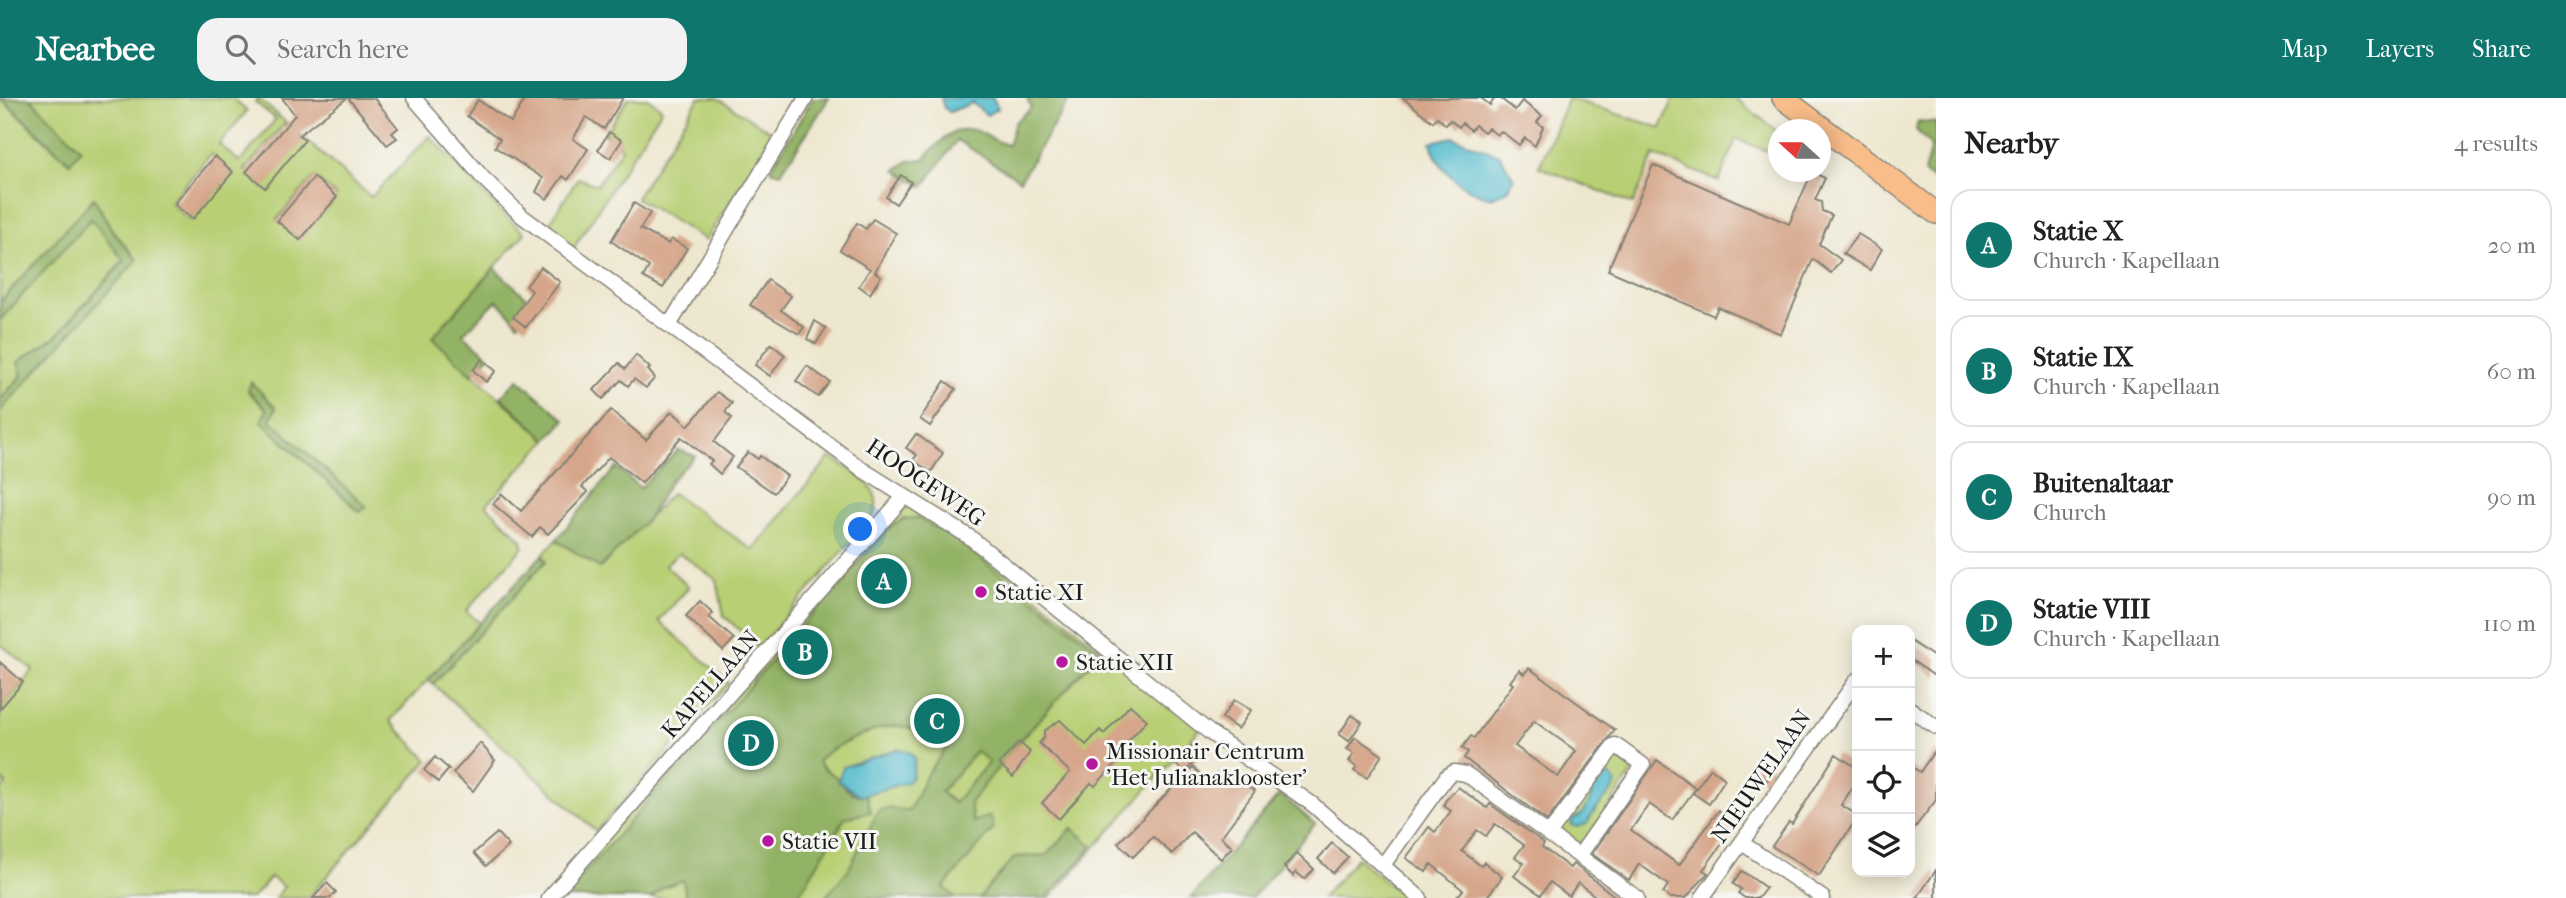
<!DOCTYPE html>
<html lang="en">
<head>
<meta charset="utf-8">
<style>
	:root { --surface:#fff; --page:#f2f2f2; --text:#202124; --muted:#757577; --line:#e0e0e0; --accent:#0f766e }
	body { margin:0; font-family:"IM FELL French Canon",serif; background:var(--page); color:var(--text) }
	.controls { position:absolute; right:21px; bottom:21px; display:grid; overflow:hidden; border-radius:14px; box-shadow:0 4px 18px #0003 }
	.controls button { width:63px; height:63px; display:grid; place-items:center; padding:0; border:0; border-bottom:2px solid var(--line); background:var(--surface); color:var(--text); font:35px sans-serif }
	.compass { position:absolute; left:1768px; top:21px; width:63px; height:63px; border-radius:50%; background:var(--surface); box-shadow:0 4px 18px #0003; rotate:291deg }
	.you { position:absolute; left:861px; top:432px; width:24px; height:24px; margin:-18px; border:5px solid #fff; border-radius:50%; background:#1a73e8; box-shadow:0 0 0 10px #1a73e833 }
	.badge { display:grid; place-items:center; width:46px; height:46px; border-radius:50%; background:var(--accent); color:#fff; font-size:23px; font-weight:700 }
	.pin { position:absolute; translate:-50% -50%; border:4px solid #fff; box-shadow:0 2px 7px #0006 }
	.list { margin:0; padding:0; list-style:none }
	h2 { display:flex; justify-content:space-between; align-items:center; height:91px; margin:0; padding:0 28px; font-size:30px }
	h2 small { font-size:23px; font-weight:400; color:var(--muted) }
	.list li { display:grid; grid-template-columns:46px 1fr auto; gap:21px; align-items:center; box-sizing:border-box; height:112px; margin:0 14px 14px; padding:0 14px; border:2px solid var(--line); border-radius:21px }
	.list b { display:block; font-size:26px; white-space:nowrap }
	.list p { margin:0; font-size:23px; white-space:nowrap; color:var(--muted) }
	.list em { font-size:23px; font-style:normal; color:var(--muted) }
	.icon { flex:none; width:38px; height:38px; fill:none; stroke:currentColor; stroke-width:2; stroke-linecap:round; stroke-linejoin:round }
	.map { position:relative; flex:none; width:1936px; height:800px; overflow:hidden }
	header { display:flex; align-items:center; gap:42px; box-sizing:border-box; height:98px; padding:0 35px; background:var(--accent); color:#fff }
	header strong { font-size:33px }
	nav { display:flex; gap:38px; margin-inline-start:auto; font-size:24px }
	.search { width:490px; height:63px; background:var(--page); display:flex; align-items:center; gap:18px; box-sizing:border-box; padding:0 24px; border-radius:21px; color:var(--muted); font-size:26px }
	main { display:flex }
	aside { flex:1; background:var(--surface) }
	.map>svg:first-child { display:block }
</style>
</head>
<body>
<header>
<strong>Nearbee</strong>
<div class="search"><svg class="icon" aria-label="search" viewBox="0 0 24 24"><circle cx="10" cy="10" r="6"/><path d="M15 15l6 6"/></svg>Search here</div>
<nav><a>Map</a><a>Layers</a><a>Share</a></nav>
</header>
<main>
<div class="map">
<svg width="1936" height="800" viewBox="0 0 1936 800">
	<rect width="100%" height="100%" fill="#f6f6f2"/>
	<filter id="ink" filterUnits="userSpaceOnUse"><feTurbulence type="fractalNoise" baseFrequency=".0143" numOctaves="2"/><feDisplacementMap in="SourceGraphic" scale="14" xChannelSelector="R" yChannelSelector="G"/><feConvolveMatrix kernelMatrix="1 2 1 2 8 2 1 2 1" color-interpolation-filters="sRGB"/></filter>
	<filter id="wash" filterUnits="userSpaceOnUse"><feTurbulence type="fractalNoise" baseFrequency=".00686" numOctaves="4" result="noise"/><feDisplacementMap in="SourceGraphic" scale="28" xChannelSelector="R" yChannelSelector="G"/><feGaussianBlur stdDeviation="1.57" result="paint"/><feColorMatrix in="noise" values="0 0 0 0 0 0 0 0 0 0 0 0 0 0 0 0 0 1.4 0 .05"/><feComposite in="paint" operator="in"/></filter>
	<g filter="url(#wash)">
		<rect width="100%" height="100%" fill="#eee7cf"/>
		<g fill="#b8cf73" stroke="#6a7648" stroke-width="2" fill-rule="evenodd">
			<path d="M 0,0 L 69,65 L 53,25 L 30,0 L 232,0 L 247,13 L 219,46 L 240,64 L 276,21 L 255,4 L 258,0 L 371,99 L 430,38 L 501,114 L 525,135 L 432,240 L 547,342 L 486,407 L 522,442 L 523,449 L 466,513 L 480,525 L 390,623 L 428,662 L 308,800 L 275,800 L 284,789 L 271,779 L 252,800 L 0,800 L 0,693 L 6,686 L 0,680 L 0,611 L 33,572 L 0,546 L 0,312 L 137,162 L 112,132 L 94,100 L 0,204 ZM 284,26 L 302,42 L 263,88 L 245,72 ZM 211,56 L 232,74 L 190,122 L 170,105 ZM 314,79 L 337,98 L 299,141 L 277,121 ZM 267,312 L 270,322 L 366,409 L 360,414 L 261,323 Z"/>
			<path d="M 628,0 L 648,0 L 662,11 L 573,151 L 546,131 L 578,80 L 597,87 L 622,50 L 604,37 Z"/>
			<path d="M 699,0 L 717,0 L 773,35 L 706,142 L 636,100 Z"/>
			<path d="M 1568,0 L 1661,30 L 1674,0 L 1735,0 L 1778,34 L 1778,57 L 1736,41 L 1719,83 L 1654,57 L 1633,106 L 1539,69 Z"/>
			<path d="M 91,120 L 124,162 L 57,237 L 19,264 L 22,277 L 0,302 L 0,222 Z"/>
			<path d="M 830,359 C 850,372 886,388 874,417 L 759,550 L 724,518 L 717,482 L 679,455 L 665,467 L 689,489 L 659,523 L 729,585 L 596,733 L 433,586 L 546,463 L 542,457 L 556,442 L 600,470 L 672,395 L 753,452 Z"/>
			<path d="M 907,407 L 966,443 L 1201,630 L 1050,800 L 551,800 Z"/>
			<path d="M 1613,658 L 1634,672 L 1581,749 L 1577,748 L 1556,734 Z"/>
			<path d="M 1357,760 L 1405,800 L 1322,800 Z"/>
		</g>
		<g fill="#92b265" stroke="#576740" stroke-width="2" fill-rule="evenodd">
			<path d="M 2,0 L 30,0 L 81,51 L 70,65 Z"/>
			<path d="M 813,0 L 829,0 L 781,75 L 770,72 Z"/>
			<path d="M 1027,0 L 1070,0 L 1020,82 L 957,42 L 923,89 L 896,72 L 908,63 L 924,61 C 937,46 954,26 977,33 C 988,37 996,45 1008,47 L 1015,24 L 1031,10 Z"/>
			<path d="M 1918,23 L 1936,25 L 1936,83 L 1924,75 L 1931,48 L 1916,32 Z"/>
			<path d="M 94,100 L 112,132 L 137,162 L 0,313 L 0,302 L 22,277 L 18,264 L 57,237 L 124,163 L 91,121 L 0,222 L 0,204 Z"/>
			<path d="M 494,170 L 535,207 L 518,225 L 497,202 L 463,236 L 489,258 L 472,276 L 432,240 Z"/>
			<path d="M 518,281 L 565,322 L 547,342 L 501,299 Z"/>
			<path d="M 251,284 L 276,310 L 270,322 L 366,408 L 360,414 L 261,323 L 267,312 L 248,293 Z"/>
			<path d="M 678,352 L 695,358 L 671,382 L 647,422 L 600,470 L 556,442 L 616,369 L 640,390 Z"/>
			<path d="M 917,420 L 950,437 L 1101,554 L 1022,640 L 970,705 L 973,724 L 990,718 L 994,730 L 944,789 L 956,800 L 825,800 L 848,772 L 879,712 L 890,710 L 909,713 L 928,674 L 948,648 C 934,640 914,629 897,628 C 880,627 827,650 818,663 C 822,671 828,673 835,678 C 844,685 849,701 866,696 L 871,714 L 845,720 L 797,800 L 686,800 L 683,782 L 664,789 L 651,800 L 562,800 L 891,428 L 904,421 ZM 976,653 L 989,664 L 954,705 L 941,694 Z"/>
			<path d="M 542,457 L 546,463 L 433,586 L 428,582 Z"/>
			<path d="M 1280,696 L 1315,726 L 1252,800 L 1191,800 Z"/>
			<path d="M 1072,730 L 1093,748 L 1046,800 L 979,800 L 1015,759 L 1047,757 Z"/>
		</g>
		<g fill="#50bacc" stroke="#366b74" stroke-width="2">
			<path d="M 941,0 L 993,0 L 998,10 L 987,17 L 972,5 L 950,14 L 944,10 Z"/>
			<path d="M 1453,39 L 1500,57 L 1514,81 L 1508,92 L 1492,100 C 1464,94 1437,72 1431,44 Z"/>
			<path d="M 897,651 L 909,654 L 915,660 L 912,679 L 907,684 L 861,698 L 838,683 L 843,669 Z"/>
			<path d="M 1610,677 L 1616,686 C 1608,701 1593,710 1587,726 L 1577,729 L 1572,727 L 1571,722 C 1575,720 1579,719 1582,716 C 1593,705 1591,681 1610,677 Z"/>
		</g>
		<g id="blocks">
			<g fill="#d6a68a" fill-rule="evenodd">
				<path d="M 282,0 L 347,0 L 299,37 L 305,42 L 265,90 L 246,74 L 295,17 Z"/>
				<path d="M 348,0 L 374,0 L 398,30 L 392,35 L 397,40 L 387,47 Z"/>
				<path d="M 526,0 L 623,0 L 604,31 L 586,19 L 573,41 L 588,51 L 568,82 L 563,78 L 547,101 L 536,94 L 543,80 L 495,49 L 500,41 L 467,18 L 478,2 L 511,24 Z"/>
				<path d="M 1403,0 L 1481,0 L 1490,7 L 1495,0 L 1500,0 L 1515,12 L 1522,3 L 1542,18 L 1537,24 L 1543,29 L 1535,48 L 1525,40 L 1519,47 L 1501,33 L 1497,37 L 1488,30 L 1484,34 L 1475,27 L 1471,32 L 1462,25 L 1459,29 L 1450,22 L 1446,27 L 1437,19 L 1433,24 Z"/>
				<path d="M 609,34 L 622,42 L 610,60 L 598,52 Z"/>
				<path d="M 215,58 L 233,74 L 193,121 L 174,106 Z"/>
				<path d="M 1653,67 L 1789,126 L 1812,74 L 1825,80 L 1815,102 L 1821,104 L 1822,113 L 1832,117 L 1819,146 L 1841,162 L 1831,175 L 1813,161 L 1781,236 L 1718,209 L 1714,218 L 1608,172 Z"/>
				<path d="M 901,77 L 911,84 L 896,106 L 886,99 Z"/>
				<path d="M 314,79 L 337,99 L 300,142 L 277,123 Z"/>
				<path d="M 634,105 L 650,115 L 640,131 L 668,146 L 671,141 L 687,150 L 663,190 L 643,179 L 649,169 L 611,143 Z"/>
				<path d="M 873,121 L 896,135 L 875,174 L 881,178 L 870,196 L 859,188 L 870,171 L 840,152 L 857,125 L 866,131 Z"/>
				<path d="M 1858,136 L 1882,151 L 1870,172 L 1843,156 Z"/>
				<path d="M 541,169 L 560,184 L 526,229 L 513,219 L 532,193 L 526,188 Z"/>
				<path d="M 768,182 L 791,198 L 781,212 L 804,229 L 799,236 L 750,207 Z"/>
				<path d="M 815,223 L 826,230 L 816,246 L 807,241 Z"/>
				<path d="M 771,246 L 785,257 L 770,278 L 755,267 Z"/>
				<path d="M 636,257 L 650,270 L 648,272 L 655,280 L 646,290 L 634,281 L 628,288 L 621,282 L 603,301 L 594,292 L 619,265 L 625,271 Z"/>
				<path d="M 482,261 L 496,273 L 486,284 L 473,272 Z"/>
				<path d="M 807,268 L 830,284 L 818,299 L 796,283 Z"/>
				<path d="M 945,283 L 956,291 L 930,328 L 920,321 Z"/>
				<path d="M 717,294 L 732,305 L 725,314 L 732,320 L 714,344 L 733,359 L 720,376 L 709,366 L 712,363 L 681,339 L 642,385 L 609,359 L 582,389 L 588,394 L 548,436 L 540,429 L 532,439 L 493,406 L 502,396 L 521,413 L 611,312 L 646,342 L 672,313 L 688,328 Z"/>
				<path d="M 916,336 L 943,355 L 931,374 L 913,362 L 917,357 L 906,350 Z"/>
				<path d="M 748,354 L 758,361 L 760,358 L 787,378 L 774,395 L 736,369 Z"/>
				<path d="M 700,503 L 713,515 L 709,519 L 734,541 L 723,553 L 686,518 Z"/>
				<path d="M 1910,543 L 1936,560 L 1936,579 L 1910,561 Z"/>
				<path d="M 0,564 L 23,584 L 0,611 Z"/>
				<path d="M 1529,570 L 1615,632 L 1547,723 L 1464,660 L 1468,654 L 1462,650 L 1471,638 L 1474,640 L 1513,586 L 1510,584 L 1519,572 L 1524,576 ZM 1534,623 L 1576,653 L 1558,679 L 1515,648 Z"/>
				<path d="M 1234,602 L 1251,612 L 1238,631 L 1222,620 Z"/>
				<path d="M 1130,607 L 1147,622 L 1118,655 L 1122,659 L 1095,688 L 1091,685 L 1059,721 L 1042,705 L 1070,674 L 1039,645 L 1044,640 L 1044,633 L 1060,622 L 1086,647 L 1100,632 L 1104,636 Z"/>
				<circle cx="939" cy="623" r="8"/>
				<path d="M 1352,617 L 1362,624 L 1349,643 L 1339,636 Z"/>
				<path d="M 1355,639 L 1382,657 L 1367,680 L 1354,672 L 1357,668 L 1349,663 L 1354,655 L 1347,651 Z"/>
				<path d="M 1019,644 L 1030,654 L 1013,679 L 999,666 Z"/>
				<path d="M 480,645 L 495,662 L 473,693 L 453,675 Z"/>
				<path d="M 1192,647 L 1202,656 L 1185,674 L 1175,666 Z"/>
				<path d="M 1936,651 L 1936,702 L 1910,736 L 1910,668 L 1920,674 Z"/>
				<path d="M 1836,656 L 1857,670 L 1857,683 L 1841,707 L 1857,717 L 1857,720 L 1819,778 L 1772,748 L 1789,724 L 1792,726 Z"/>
				<path d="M 435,659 L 449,671 L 438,684 L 424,672 Z"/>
				<path d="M 1759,660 L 1773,669 L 1766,684 L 1750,674 Z"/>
				<path d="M 1657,662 L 1696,690 L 1672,722 L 1649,706 L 1631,732 L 1679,767 L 1719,712 L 1735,728 L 1703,772 L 1708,775 L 1686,800 L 1671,800 L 1663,795 L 1668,787 L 1639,766 L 1629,782 L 1592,756 Z"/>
				<path d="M 1193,669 L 1210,685 L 1222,672 L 1255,693 L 1221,739 L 1232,749 L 1221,761 L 1192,734 L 1172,756 L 1153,739 L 1133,759 L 1118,745 Z"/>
				<path d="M 1711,670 L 1725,681 L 1709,706 L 1693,695 Z"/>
				<path d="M 1458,689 L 1487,710 L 1490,706 L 1544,745 L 1542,749 L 1570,770 L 1573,766 L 1579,770 L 1617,800 L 1598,800 L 1578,785 L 1569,798 L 1550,784 L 1541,797 L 1514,778 L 1524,765 L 1515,759 L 1524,747 L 1495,726 L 1486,738 L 1477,732 L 1462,753 L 1481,768 L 1484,764 L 1502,779 L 1486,800 L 1456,800 L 1463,792 L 1431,766 L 1426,774 L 1406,760 L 1429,729 L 1435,734 L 1451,713 L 1444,708 L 1445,703 Z"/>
				<path d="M 497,735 L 509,748 L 486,768 L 474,755 Z"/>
				<path d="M 1332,745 L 1348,759 L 1333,775 L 1318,761 Z"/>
				<path d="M 1297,755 L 1314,771 L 1304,781 L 1296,774 L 1293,778 L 1284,769 Z"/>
				<path d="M 1936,772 L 1936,800 L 1917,800 Z"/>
				<path d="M 1742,773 L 1766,790 L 1758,800 L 1745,800 L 1738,795 L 1741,791 L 1733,786 Z"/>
				<path d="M 327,785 L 336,794 L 330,800 L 313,800 Z"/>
			</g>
		</g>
	</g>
	<g filter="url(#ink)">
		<use href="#blocks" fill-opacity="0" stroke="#858276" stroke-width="2"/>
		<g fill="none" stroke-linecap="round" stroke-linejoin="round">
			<defs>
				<g id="street">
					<path d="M 414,0 L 483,80 L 522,118 L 863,372 L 971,440 L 1209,634 L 1312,706 L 1420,800"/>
					<path d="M 670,226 L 806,0"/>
					<path d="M 1910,611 L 1936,629"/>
					<path d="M 1549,736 L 1615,647 L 1643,667 L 1579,758"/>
					<path d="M 1742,745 L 1823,800"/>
					<path d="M 1383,767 L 1447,678 L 1454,674 L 1466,676 L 1637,800"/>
					<path d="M 549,800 L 903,400"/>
					<path d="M 1702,800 L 1857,582"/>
				</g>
				<path id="primary" d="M 1783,0 L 1936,115"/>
			</defs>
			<use href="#street" stroke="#858276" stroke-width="17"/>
			<use href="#primary" stroke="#858276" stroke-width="24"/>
			<use href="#street" stroke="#fff" stroke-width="14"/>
			<use href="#primary" stroke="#f8bd89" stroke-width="21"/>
		</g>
	</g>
	<g fill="#b5179e" stroke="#f6f6f2" stroke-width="2.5">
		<circle cx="981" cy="494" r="7"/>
		<circle cx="1062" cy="564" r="7"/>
		<circle cx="1092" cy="666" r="7"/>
		<circle cx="768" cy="743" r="7"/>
	</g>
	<g text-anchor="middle" stroke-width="6" stroke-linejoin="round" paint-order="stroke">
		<g font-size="23" fill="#1c1c1c" stroke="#f6f6f2">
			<text transform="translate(926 384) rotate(34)" y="8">HOOGEWEG</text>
			<text transform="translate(710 586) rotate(-49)" y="8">KAPELLAAN</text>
			<text transform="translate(1761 678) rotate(-55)" y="8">NIEUWELAAN</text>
		</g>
		<g font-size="23" fill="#1c1c1c" stroke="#f6f6f2" text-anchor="start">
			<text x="995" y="502">Statie XI</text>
			<text x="1076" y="572">Statie XII</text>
			<text x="1106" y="661">Missionair Centrum<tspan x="1106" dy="26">'Het Julianaklooster'</tspan></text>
			<text x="782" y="751">Statie VII</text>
		</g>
	</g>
</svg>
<div class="controls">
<button>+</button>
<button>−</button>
<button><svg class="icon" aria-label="locate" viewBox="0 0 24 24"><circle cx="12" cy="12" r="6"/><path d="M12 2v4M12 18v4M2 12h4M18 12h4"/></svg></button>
<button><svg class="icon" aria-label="layers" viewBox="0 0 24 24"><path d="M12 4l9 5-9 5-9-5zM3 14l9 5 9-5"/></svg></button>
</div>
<svg class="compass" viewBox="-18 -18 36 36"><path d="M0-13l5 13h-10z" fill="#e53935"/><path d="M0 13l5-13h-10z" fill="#757577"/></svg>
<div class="you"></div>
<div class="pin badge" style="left:884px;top:483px">A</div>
<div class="pin badge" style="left:805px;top:554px">B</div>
<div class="pin badge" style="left:937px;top:623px">C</div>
<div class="pin badge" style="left:751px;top:645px">D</div>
</div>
<aside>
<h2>Nearby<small>4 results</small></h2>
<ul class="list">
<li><span class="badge">A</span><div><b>Statie X</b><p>Church · Kapellaan</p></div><em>20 m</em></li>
<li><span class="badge">B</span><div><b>Statie IX</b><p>Church · Kapellaan</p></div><em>60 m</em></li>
<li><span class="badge">C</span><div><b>Buitenaltaar</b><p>Church</p></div><em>90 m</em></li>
<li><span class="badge">D</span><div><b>Statie VIII</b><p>Church · Kapellaan</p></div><em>110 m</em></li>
</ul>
</aside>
</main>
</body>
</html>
